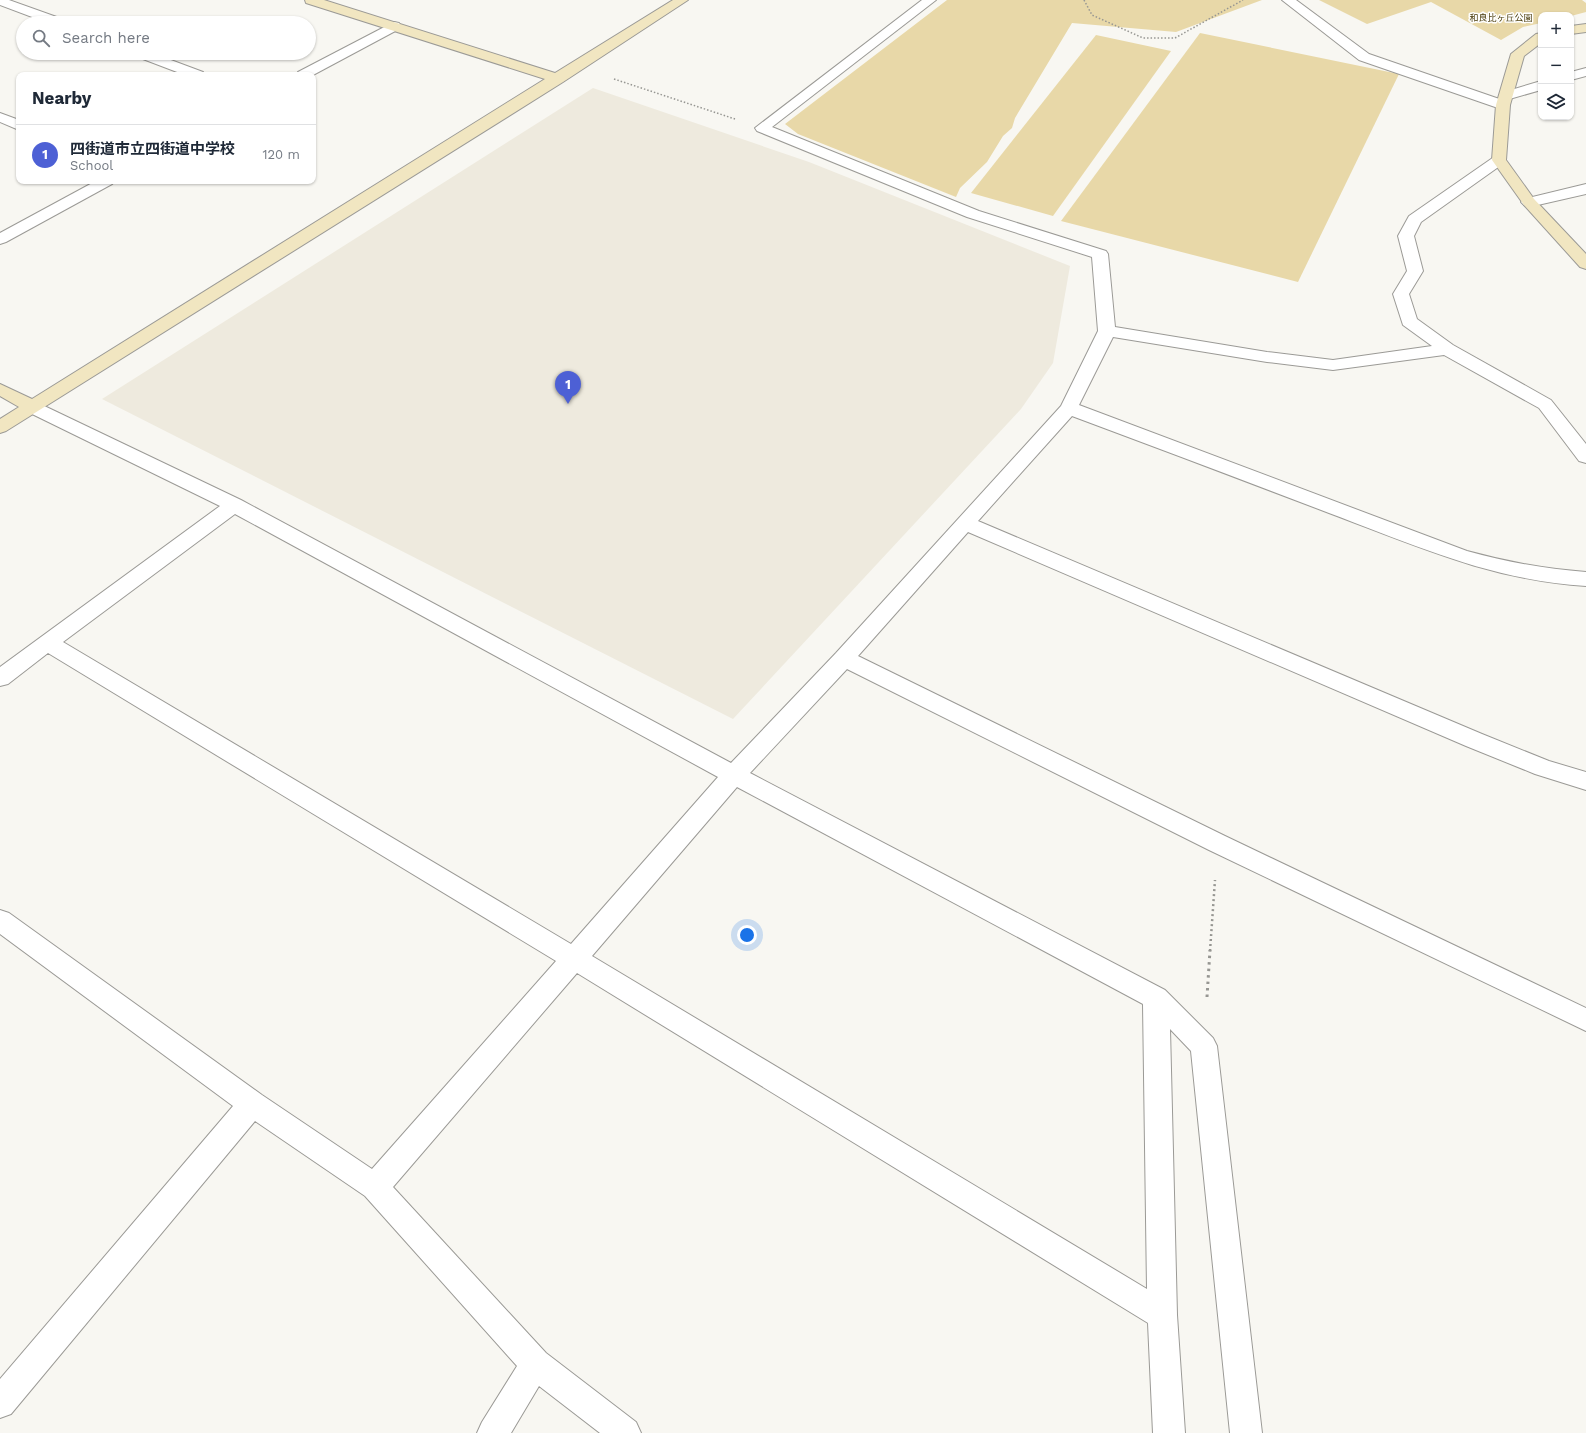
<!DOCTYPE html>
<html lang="en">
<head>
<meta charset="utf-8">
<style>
	:root { --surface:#fff; --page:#f2f2f3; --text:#1f2937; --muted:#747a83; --line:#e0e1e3; --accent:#4d60d5 }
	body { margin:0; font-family:"Work Sans","Noto Sans JP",sans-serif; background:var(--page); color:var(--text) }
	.controls { position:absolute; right:12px; top:12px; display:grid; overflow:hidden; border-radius:8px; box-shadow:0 1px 3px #0004 }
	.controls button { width:36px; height:36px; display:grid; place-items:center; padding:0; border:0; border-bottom:1px solid var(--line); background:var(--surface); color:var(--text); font:20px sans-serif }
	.you { position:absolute; left:747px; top:935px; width:14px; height:14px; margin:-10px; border:3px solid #fff; border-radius:50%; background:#1a73e8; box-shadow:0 0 0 6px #1a73e833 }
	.badge { display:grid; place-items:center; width:26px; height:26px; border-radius:50%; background:var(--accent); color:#fff; font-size:13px; font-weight:700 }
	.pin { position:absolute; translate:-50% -33px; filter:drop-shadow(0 1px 2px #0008) }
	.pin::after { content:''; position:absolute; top:21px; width:14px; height:12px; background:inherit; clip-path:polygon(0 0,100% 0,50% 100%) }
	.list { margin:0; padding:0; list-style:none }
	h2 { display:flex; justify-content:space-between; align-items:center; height:52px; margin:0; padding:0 16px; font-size:17px }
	h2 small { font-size:13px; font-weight:400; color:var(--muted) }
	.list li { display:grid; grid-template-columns:26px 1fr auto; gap:12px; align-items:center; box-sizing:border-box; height:60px; padding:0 16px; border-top:1px solid var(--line) }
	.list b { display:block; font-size:15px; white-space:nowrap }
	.list p { margin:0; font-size:13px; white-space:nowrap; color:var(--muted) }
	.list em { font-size:13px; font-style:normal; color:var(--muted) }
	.icon { flex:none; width:22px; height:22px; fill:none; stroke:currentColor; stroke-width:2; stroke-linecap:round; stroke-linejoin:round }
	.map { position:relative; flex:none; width:1586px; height:1433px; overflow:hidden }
	.search { position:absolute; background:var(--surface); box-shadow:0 1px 3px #0004; left:16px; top:16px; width:300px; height:44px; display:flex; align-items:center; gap:10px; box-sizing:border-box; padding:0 14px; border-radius:22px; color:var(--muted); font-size:15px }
	.panel { position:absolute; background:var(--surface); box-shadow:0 1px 3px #0004; left:16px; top:72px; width:300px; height:112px; border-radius:8px }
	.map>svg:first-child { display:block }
</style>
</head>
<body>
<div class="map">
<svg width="1586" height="1433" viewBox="0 0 1586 1433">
	<rect width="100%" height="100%" fill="#f8f7f2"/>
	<path fill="#eeeade" d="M 593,88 L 809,162 L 1070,266 L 1053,363 L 1021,409 L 733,719 L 102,399 Z"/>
	<g fill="#e8d8a8">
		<path d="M 947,0 L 1262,0 L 1176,32 L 1072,23 L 1015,118 L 1012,128 L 1003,136 L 987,162 L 960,188 L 956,197 L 798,134 L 785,124 Z"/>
		<path d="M 1319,0 L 1582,0 L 1586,3 L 1586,12 L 1571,16 L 1541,15 L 1541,23 L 1523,27 L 1501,40 L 1431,2 L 1367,24 Z"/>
		<path d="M 1200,33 L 1399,74 L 1298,282 L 1061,221 Z"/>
		<path d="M 1096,35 L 1171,51 L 1053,216 L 971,193 Z"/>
	</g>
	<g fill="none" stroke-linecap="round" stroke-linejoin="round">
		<defs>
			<g id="street">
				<path d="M 0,0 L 9,0 L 65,20 L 67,23 L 48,23 L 0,5 Z"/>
				<path d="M 922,0 L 936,0 L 772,127 L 979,211 L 1106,251 L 1108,254 L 1115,327 L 1267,352 L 1333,360 L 1432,346 L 1403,325 L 1393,294 L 1407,271 L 1398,236 L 1409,216 L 1494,157 L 1504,157 L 1506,160 L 1504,163 L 1421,222 L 1414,236 L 1423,271 L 1409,294 L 1417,319 L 1453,345 L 1551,400 L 1586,444 L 1586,463 L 1579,461 L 1539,408 L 1444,355 L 1333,370 L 1267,362 L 1113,337 L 1079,405 L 1467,551 C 1507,562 1545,569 1586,572 L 1586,586 C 1491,580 1417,546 1329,513 C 1243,480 1158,448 1072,416 L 978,521 L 1482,734 L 1549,761 L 1586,772 L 1586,790 L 1535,774 L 1466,746 L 968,532 L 858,656 L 1225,836 L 1586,1008 L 1586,1031 L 1209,850 L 847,669 L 750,773 L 1165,990 L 1213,1038 L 1217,1046 L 1262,1433 L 1230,1433 L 1191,1051 L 1170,1029 L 1177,1315 L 1185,1433 L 1153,1433 L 1148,1323 L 577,973 L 393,1187 L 546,1353 L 636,1422 L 641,1433 L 600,1433 L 539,1386 L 511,1433 L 477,1433 L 482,1422 L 517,1366 L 365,1196 L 255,1121 L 11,1414 L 0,1418 L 0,1379 L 233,1106 L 0,934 L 0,910 L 9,913 L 262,1095 L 372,1169 L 556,961 L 48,653 L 8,684 L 0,686 L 0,667 L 220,506 L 26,411 L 23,407 L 26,403 L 32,401 L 38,403 L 241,500 L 731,763 L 836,653 L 1061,406 L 1098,331 L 1092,257 L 967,217 L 757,131 L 755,128 ZM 235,514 L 718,777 L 571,944 L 63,642 ZM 737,787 L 1143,1004 L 1147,1289 L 592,956 Z"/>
				<path d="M 1282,0 L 1296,0 L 1369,54 L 1508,102 L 1510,105 L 1508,108 L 1498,108 L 1359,60 Z"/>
				<path d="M 394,22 L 399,23 L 401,26 L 399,29 L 313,75 L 296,75 L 298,72 Z"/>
				<path d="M 133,53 L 152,53 L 203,72 L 205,75 L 185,75 L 135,56 Z"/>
				<path d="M 1586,68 L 1586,76 L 1571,80 L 1571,72 Z"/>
				<path d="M 1541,81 L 1541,90 L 1506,100 L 1501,99 L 1499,96 L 1501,93 Z"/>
				<path d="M 0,113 L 19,120 L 19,130 L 0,122 Z"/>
				<path d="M 96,181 L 115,181 L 112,184 L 6,242 L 0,244 L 0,233 Z"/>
				<path d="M 1586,184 L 1586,194 L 1529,207 L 1524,205 L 1521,202 L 1524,199 Z"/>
			</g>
			<g id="secondary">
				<path d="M 305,0 L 324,0 L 555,73 L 673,0 L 688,0 L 563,82 L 6,431 L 0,433 L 0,419 L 19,407 L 0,396 L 0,384 L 32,399 L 545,79 L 306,3 Z"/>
				<path d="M 1586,24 L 1586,32 L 1571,34 L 1571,26 Z"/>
				<path d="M 1541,33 L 1541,43 L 1524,56 L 1510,105 L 1506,160 L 1534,199 L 1586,254 L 1586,269 L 1580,267 L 1524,205 L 1492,160 L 1496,105 L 1511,54 L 1536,34 Z"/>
			</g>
		</defs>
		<use href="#street" stroke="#9b9a96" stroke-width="2"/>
		<use href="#secondary" stroke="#9b9a96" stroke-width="2"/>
		<g stroke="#969692" stroke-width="1.5" stroke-dasharray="1.5 2" stroke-linecap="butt">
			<path d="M 1084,0 L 1092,15 L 1143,38 L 1175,38 L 1243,0"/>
			<path d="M 614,79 L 735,119"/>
		</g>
		<path stroke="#969692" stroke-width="2.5" stroke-dasharray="2 3" stroke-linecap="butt" d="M 1210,951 L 1215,880"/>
		<path stroke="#969692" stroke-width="3" stroke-dasharray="2.5 4" stroke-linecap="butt" d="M 1207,997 L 1210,950"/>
		<use href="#street" fill="#fff" fill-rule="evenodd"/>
		<use href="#secondary" fill="#f1e6c1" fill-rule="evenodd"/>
	</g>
	<g text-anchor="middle" stroke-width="3" stroke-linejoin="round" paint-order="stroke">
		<g font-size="9" fill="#493b0a" stroke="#fff">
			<text x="1501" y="21">和良比ヶ丘公園</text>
		</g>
	</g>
</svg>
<div class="controls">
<button>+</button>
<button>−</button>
<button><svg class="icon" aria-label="layers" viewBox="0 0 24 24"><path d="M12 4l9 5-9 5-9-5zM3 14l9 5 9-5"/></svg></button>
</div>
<div class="you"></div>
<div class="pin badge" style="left:568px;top:404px">1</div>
<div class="search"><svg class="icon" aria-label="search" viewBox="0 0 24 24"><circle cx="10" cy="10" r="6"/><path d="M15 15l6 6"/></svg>Search here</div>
<section class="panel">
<h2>Nearby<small></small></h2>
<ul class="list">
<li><span class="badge">1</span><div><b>四街道市立四街道中学校</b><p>School</p></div><em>120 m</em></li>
</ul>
</section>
</div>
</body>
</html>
